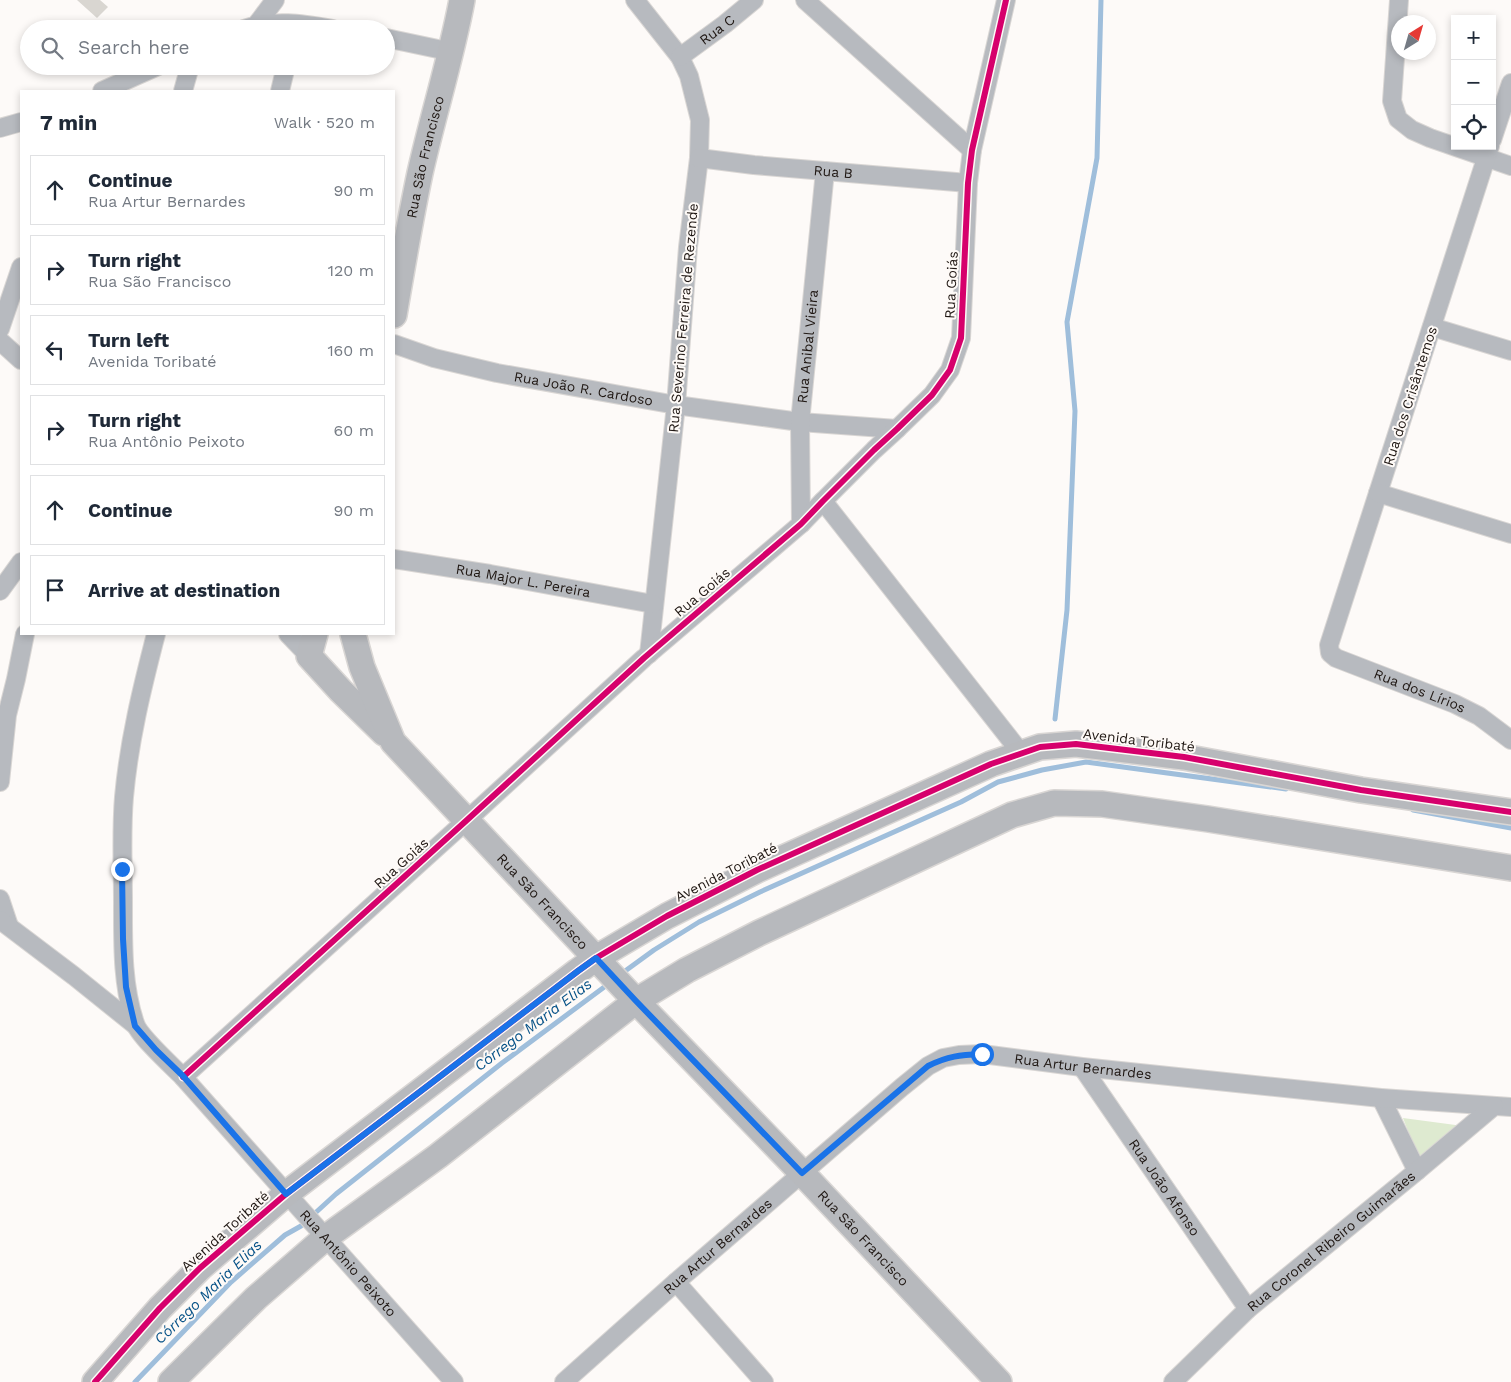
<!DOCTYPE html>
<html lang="en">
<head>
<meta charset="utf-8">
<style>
	:root { --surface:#fff; --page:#f6f6f7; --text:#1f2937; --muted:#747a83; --line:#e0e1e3 }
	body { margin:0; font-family:"Work Sans",sans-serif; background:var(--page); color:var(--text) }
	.controls { position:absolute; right:15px; top:15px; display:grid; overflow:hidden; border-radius:0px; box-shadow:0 2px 8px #0003 }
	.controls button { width:45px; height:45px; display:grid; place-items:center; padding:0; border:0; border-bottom:1px solid var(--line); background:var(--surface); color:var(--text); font:25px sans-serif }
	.compass { position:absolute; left:1391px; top:15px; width:45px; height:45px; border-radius:50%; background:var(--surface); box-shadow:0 2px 8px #0003; rotate:37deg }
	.stop { position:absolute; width:15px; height:15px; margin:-11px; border:4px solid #1a73e8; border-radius:50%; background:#fff }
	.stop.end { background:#1a73e8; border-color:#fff; box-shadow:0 1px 5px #0008 }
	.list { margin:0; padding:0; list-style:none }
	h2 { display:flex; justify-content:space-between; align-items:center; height:65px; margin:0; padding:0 20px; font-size:21px }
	h2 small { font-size:16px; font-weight:400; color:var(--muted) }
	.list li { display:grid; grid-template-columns:32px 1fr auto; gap:15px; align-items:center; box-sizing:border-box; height:70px; margin:0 10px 10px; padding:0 10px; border:1px solid var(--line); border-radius:0px }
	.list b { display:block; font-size:19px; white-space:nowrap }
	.list p { margin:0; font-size:16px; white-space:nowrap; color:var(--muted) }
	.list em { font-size:16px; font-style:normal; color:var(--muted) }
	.icon { flex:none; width:28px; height:28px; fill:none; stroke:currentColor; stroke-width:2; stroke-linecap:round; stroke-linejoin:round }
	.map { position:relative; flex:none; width:1511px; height:1382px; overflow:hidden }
	.search { position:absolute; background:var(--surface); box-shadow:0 2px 8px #0003; left:20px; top:20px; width:375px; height:55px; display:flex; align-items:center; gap:12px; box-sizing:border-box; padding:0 18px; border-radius:28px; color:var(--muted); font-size:19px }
	.panel { position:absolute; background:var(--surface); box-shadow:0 2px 8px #0003; left:20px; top:90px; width:375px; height:545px; border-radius:0px }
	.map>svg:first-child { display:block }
</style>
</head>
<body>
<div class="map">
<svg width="1511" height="1382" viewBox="0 0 1511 1382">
	<rect width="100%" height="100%" fill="#fdfaf8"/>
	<path fill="#deead0" d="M 1403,1118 L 1463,1126 L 1420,1162 Z"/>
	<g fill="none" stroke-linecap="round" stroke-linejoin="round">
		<g stroke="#9fbedb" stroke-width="5">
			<path d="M 1055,719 L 1067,610 L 1075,411 L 1067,322 L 1097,158 L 1101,0"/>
			<path d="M 1413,810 L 1511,828"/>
			<path d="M 621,974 L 654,950 L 699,922 L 760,892 L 961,802 L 998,782 L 1042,770 L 1086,762 L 1286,789"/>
			<path d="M 135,1382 L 231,1282 L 285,1235 L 301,1226 L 336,1194 L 502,1063 L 611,982"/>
		</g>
	</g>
	<path fill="#d9d6d1" d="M 77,0 L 100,0 L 108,7 L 97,18 Z"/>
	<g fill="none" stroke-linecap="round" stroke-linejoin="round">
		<defs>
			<g id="street">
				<path d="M 635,0 L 680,57 L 689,76 L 700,120 L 699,158 L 688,247 L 676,405 L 649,654"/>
				<path d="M 805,0 L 972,150"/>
				<path d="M 1399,0 L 1392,101 L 1398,119 L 1412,130 L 1430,138 L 1511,166"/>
				<path d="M 257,24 L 275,0"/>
				<path d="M 244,29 C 274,19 303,24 333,29"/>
				<path d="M 386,38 L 452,52"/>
				<path id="s1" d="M 680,57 L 725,24 L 754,0"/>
				<path d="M 102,91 L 158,66"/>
				<path d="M 183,91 L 190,66"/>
				<path d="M 280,91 L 286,66"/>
				<path d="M 0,128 L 21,122"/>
				<path d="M 1492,140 L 1511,83"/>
				<path id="s2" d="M 1490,146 L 1329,645 L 1330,653 L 1336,658 L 1455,704 L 1479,716 L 1511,740"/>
				<path id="s3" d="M 699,158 L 754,165 L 968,183"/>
				<path d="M 1432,327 L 1511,351"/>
				<path d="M 0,329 L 21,267"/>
				<path d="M 0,341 L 21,360"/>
				<path id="s4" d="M 394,344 L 434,358 L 497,373 L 676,405 L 800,422 L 897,429"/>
				<path d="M 1378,493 L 1511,534"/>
				<path d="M 823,501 L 1021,753"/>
				<path id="s5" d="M 801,524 L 800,422 L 825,171"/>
				<path id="s6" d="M 394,559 L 490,574 L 653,604"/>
				<path d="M 0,591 L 21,562"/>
				<path id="s7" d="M 156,634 C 142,688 129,741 124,797 C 121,832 123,868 123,903 C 123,943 122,985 135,1023 C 138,1035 172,1066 183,1077 L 454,1382"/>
				<path d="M 288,634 L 309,656"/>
				<path d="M 0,782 L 7,715 L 16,679 L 25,634"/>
				<path d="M 0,899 L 9,926"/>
				<path d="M 0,920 L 74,976 L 135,1025"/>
				<path id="s8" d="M 1082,1067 L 1248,1309"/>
				<path d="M 183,1077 L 467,820 L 644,658 L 801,524 L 823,501 L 874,450 L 897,429 L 932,395 L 950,370 L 961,338 L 968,183 L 972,150 L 1006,0"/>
				<path d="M 1381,1098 L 1417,1171"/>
				<path d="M 676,1282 L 764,1382"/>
				<path id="s9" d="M 564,1382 L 676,1282 L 902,1087 L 928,1066 L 943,1058 L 959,1055 L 982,1054 L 1082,1067 L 1381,1098 L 1511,1107"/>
				<path id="s10" d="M 1173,1382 L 1248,1309 L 1417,1171 L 1494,1106"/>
			</g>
			<g id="secondary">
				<path id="s11" d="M 394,315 C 402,268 410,220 420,173 C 433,115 451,59 462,0"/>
				<path d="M 315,634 L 309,656 L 341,691 L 384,733"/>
				<path id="s12" d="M 353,634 L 362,667 L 393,742 L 636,1001 L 802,1173 L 999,1382"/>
				<path d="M 95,1382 L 160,1308 L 200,1268 L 286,1194 L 578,971 L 596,958 L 667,916 L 757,870 L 991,764 L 1040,747 L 1076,744 L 1184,757 L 1361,790 L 1511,812"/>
				<path d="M 171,1382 L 256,1298 L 325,1238 L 438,1156 L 636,1001 L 687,970 L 759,933 L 1012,815 L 1054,803 L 1102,804 L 1208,819 L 1511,868"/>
			</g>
		</defs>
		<use href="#street" stroke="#d9d6d4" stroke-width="20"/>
		<use href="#secondary" stroke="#d9d6d4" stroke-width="28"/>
		<use href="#street" stroke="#b7babf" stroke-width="18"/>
		<use href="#secondary" stroke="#b7b9bd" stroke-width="25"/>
		<defs>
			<g id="cycleway">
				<path d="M 183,1077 L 467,820 L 644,658 L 801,524 L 823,501 L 874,450 L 897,429 L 932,395 L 950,370 L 961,338 L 968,183 L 972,150 L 1006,0"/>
				<path d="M 95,1382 L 160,1308 L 200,1268 L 286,1194 L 578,971 L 596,958 L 667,916 L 757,870 L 991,764 L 1040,747 L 1076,744 L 1184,757 L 1361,790 L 1511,812"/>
			</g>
		</defs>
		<use href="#cycleway" stroke="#fefaf7" stroke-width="9"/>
		<use href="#cycleway" stroke="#d6006c" stroke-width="6"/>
	</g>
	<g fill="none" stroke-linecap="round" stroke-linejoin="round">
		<path stroke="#1a73e8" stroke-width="6" d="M 122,869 L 123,939 L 126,987 L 135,1026 L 156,1050 L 183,1076 L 286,1194 L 578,971 L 596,958 L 636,1001 L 802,1173 L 928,1066 C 948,1056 960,1055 982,1054"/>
	</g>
	<g text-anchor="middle" stroke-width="4" stroke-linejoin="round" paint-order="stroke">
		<g font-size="14" fill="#1f1713" stroke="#fefaf7">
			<text dy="5" stroke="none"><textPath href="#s1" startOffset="46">Rua C</textPath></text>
			<text dy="5" stroke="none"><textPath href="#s11" startOffset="161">Rua São Francisco</textPath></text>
			<text dy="5" stroke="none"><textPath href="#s3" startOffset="135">Rua B</textPath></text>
			<text transform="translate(951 285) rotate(-87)" y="5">Rua Goiás</text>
			<text transform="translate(683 318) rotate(-85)" y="5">Rua Severino Ferreira de Rezende</text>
			<text dy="5" stroke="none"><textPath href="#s5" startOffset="178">Rua Anibal Vieira</textPath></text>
			<text dy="5" stroke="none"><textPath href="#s4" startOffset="195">Rua João R. Cardoso</textPath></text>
			<text transform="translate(1410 396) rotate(-72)" y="5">Rua dos Crisântemos</text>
			<text dy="5" stroke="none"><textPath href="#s6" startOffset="131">Rua Major L. Pereira</textPath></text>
			<text transform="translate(702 592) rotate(-40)" y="5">Rua Goiás</text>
			<text dy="5" stroke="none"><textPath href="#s2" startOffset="630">Rua dos Lírios</textPath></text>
			<text transform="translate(1139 740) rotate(7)" y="5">Avenida Toribaté</text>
			<text transform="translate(401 863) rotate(-42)" y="5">Rua Goiás</text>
			<text transform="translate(726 872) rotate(-27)" y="5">Avenida Toribaté</text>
			<text dy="5" stroke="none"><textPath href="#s12" startOffset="334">Rua São Francisco</textPath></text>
			<text dy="5" stroke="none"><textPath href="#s9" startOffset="640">Rua Artur Bernardes</textPath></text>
			<text dy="5" stroke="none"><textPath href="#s8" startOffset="146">Rua João Afonso</textPath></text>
			<text transform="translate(225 1231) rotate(-42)" y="5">Avenida Toribaté</text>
			<text dy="5" stroke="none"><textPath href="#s12" startOffset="799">Rua São Francisco</textPath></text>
			<text dy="5" stroke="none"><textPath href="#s10" startOffset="212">Rua Coronel Ribeiro Guimarães</textPath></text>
			<text dy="5" stroke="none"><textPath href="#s9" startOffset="205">Rua Artur Bernardes</textPath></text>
			<text dy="5" stroke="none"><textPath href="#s7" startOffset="715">Rua Antônio Peixoto</textPath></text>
		</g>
		<g font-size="15" font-style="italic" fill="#085388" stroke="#fefaf7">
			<text transform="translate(533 1025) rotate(-37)" y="5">Córrego Maria Elias</text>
			<text transform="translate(208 1292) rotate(-44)" y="5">Córrego Maria Elias</text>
		</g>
	</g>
</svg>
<div class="controls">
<button>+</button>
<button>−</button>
<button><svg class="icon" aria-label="locate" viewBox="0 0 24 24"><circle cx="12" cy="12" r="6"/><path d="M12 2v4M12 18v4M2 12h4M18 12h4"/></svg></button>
</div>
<svg class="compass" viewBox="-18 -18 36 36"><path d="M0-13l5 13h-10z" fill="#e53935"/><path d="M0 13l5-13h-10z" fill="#747a83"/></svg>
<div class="stop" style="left:982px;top:1054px"></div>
<div class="stop end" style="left:122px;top:869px"></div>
<div class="search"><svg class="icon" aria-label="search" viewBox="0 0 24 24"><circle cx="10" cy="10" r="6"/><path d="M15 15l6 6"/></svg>Search here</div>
<section class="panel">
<h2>7 min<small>Walk · 520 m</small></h2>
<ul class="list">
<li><svg class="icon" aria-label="ahead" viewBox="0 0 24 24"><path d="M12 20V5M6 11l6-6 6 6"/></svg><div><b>Continue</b><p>Rua Artur Bernardes</p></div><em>90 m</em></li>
<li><svg class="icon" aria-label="right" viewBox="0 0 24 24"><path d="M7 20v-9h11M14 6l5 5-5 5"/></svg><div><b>Turn right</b><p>Rua São Francisco</p></div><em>120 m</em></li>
<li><svg class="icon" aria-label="left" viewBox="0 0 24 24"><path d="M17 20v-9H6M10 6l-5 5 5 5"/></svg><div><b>Turn left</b><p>Avenida Toribaté</p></div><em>160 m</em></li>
<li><svg class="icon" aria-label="right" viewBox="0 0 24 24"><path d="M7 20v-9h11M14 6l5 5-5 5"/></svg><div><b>Turn right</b><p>Rua Antônio Peixoto</p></div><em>60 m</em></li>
<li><svg class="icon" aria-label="ahead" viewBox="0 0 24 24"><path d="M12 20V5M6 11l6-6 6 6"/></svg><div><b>Continue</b></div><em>90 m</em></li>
<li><svg class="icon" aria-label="arrive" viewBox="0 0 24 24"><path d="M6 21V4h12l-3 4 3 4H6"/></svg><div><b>Arrive at destination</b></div></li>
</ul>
</section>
</div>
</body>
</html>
